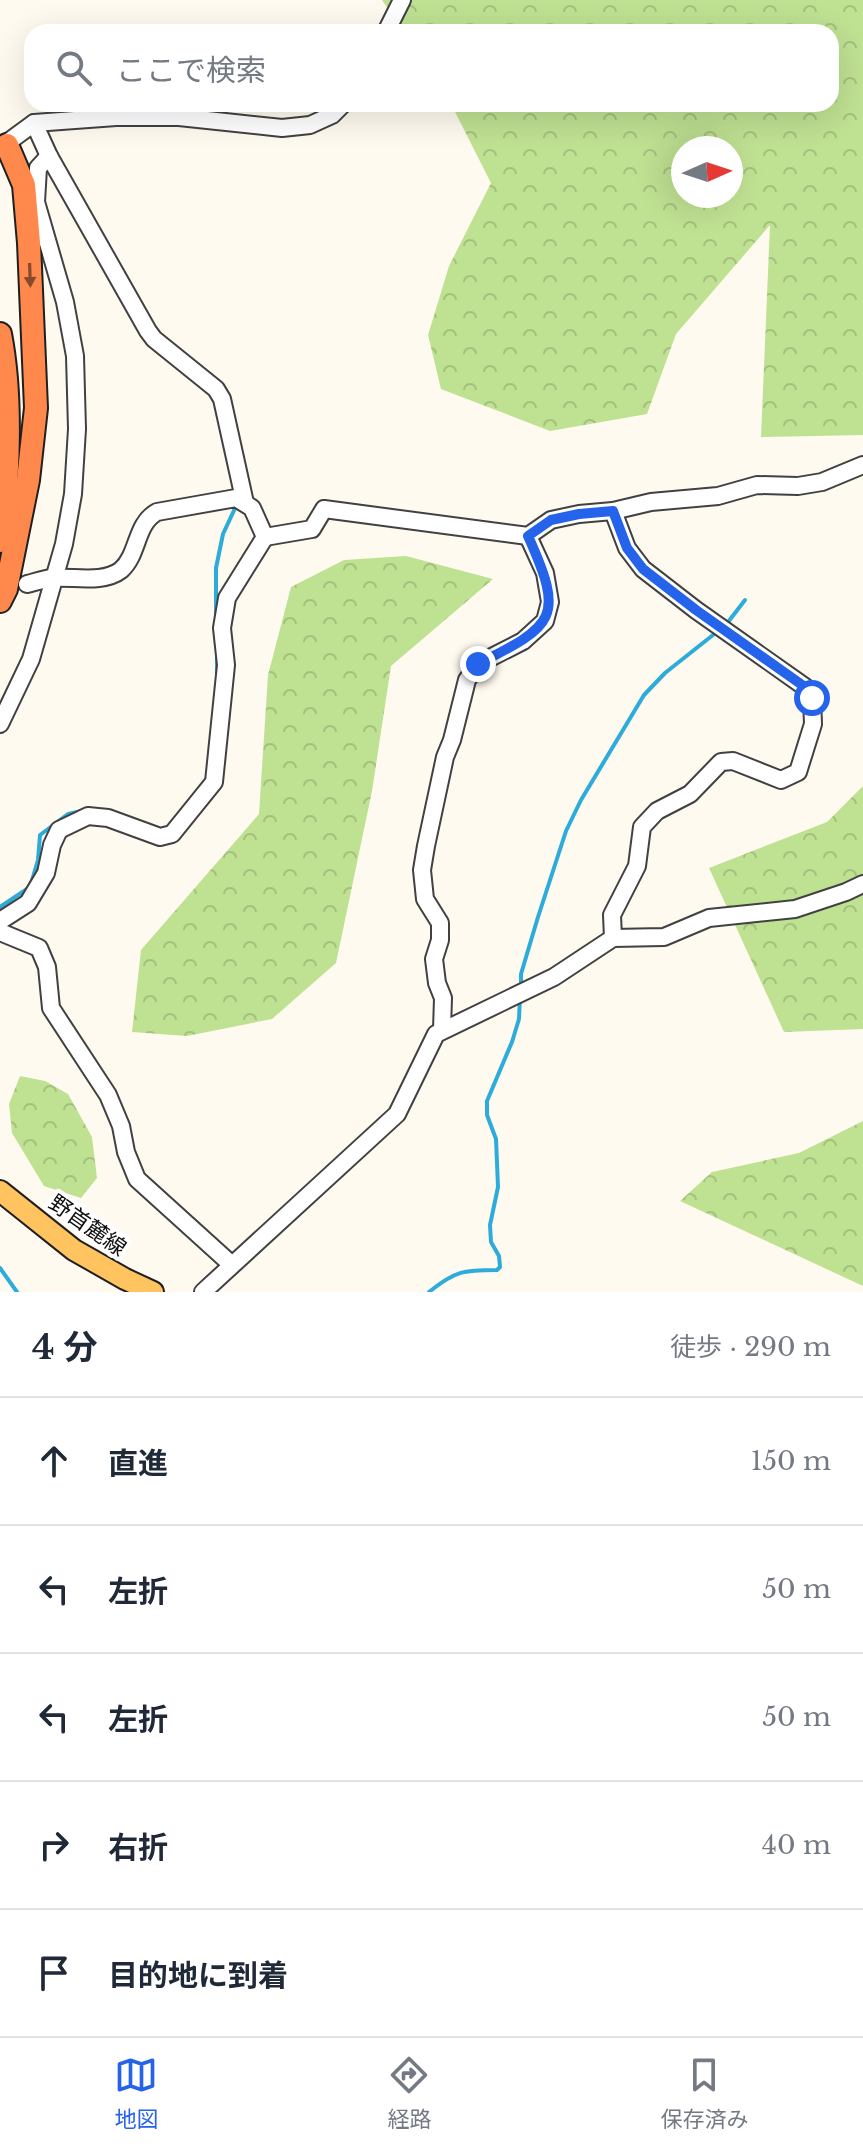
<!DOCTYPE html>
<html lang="ja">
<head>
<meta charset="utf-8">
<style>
	:root { --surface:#fff; --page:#f2f2f3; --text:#1f2937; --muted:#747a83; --line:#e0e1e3; --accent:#2563eb }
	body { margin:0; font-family:"Libre Baskerville","Noto Sans JP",serif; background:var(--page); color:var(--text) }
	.compass { position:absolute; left:671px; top:136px; width:72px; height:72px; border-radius:50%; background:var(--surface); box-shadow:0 8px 32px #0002; rotate:87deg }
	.stop { position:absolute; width:24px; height:24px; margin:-18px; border:6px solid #2563eb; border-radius:50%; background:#fff }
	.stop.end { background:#2563eb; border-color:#fff; box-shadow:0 2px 8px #0008 }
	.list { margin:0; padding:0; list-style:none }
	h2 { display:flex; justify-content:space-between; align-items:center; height:104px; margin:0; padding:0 32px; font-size:34px }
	h2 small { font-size:26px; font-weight:400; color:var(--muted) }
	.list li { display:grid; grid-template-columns:52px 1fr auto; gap:24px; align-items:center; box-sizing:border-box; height:128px; padding:0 32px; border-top:2px solid var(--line) }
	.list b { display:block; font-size:30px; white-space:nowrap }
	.list em { font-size:26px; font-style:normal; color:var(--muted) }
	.icon { flex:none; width:44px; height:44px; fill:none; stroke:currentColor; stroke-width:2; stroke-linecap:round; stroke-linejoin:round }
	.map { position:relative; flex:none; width:863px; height:1292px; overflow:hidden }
	.search { position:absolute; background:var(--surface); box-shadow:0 8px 32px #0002; left:24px; right:24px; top:24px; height:88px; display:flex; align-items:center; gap:20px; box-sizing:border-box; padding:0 28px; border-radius:24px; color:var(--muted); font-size:30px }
	.sheet { height:744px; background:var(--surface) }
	nav { display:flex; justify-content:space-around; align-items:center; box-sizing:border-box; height:112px; border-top:2px solid var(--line); background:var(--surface); font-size:22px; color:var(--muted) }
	nav a { display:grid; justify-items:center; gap:4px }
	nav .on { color:var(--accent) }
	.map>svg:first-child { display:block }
</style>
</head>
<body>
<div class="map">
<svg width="863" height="1292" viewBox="0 0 863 1292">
	<defs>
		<pattern id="forest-crowns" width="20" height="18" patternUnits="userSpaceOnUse" patternTransform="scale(2)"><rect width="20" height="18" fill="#bfe192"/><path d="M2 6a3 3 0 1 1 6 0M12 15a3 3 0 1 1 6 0" fill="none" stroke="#a3c07d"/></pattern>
	</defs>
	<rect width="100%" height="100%" fill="#fffaef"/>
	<g fill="url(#forest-crowns)" fill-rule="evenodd">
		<path d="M 382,0 L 863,0 L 863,435 L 761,437 L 770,225 L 676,334 L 647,414 L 550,431 L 441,389 L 428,335 L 449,266 L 491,183 L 451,104 L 831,104 L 831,32 L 404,32 ZM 683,148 L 731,148 L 731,196 L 683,196 Z"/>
		<path d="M 406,556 L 493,579 L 391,666 L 372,791 L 336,963 L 272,1019 L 187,1036 L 132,1032 L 141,950 L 259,814 L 268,675 L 291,587 L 344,560 Z"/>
		<path d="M 863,786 L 863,1029 L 784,1032 L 709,868 L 827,822 Z"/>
		<path d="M 20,1076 L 45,1081 L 68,1094 L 92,1137 L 97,1178 L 81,1198 L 44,1186 L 12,1133 L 9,1104 Z"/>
		<path d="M 863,1121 L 863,1286 L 680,1201 L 712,1172 L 799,1153 Z"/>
	</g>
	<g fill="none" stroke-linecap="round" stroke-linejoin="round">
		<g stroke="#2dacdb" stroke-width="4">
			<path d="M 216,619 L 216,568 L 223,534 L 237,504"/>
			<path d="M 725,626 L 745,600"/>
			<path d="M 217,652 L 217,675"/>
			<path d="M 0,907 L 30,887 L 38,860 L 40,835 L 68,814 L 82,811"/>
			<path d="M 521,988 L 521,974 L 538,917 L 566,831 L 581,800 L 644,695 L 665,673 L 718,631"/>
			<path d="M 0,1268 L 17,1292"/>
			<path d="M 429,1292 C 455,1271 463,1270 497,1270 L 500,1267 L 499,1256 L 491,1242 L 490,1225 L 498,1187 L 496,1139 L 487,1115 L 487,1101 L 512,1042 L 519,1019 L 520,997"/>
		</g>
		<defs>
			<g id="minor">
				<path d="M 386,32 L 402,0"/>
				<path d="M 34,123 L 49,156 L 148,331 L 154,339 L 216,389 L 222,399 L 245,503"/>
				<path d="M 0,148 L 34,123 L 116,117 L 179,117 L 282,128 L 310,125 L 332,115 L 343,104"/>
				<path d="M 613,511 L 627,548 L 643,569 L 696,610 L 805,687 L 812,698 L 813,724 L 798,772 L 781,780 L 733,761 L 721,762 L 690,794 L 657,811 L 642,827 L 637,866 L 612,915 L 613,938"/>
				<path d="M 265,537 L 312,529 L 324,509 L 528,536 L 551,520 L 579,514 L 613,511 L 651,502 L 718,496 L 757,485 L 798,486 L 822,482 L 863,465"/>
				<path d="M 27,584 C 35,582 44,579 52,578 C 73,576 103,584 121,570 C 139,554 135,524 157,512 L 236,498 L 252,508 L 265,537"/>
				<path d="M 0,724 L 31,659 L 64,544 L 73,494 L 77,429 L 75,356 L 65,302 L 36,202 L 38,168 L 49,156"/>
				<path d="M 0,921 L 28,903 L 46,873 L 52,845 L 59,830 L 88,816 L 108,818 L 160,837 L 172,834 L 214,782 L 226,665 L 222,628 L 227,598 L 265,537"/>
				<path d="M 0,932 L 39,948 L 47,967 L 51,1008 L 108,1095 L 121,1126 L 126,1152 L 137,1179 L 232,1265"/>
				<path d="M 442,1030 L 443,998 L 437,983 L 434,959 L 440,940 L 440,923 L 425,899 L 422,870 L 426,846 L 445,757 L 452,740 L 467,680 L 478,664 L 523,641 L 545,621 L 550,602 L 545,573 L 528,536"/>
				<path d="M 203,1292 L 397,1114 L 436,1034 L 554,977 L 613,938 L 664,937 L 709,918 L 795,909 L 846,892 L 863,884"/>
			</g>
			<path id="major" d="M 0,1191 L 74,1250 L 125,1279 L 153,1292"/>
			<g id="highway">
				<path d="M 0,334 C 12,396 9,479 0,541"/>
				<path d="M 0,601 L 6,589 L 28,480 L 36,408 L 29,243 L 24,185 L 7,145"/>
			</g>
		</defs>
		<use href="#minor" stroke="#414141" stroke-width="20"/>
		<use href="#major" stroke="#1f1f1f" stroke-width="24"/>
		<use href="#highway" stroke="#1f1f1f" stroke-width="26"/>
		<use href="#minor" stroke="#fff" stroke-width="16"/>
		<use href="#major" stroke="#ffc45f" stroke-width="20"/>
		<use href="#highway" stroke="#ff884d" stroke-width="22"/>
	</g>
	<defs><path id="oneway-solid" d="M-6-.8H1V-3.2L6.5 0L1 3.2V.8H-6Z" transform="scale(2)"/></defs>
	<use fill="#864b2e" href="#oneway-solid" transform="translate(30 275) rotate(88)"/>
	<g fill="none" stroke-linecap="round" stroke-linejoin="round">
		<path stroke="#2563eb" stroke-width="10" d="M 478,664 C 555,625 565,618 528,536 L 551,520 L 579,514 L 613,511 L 627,548 L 643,569 L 696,610 L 805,687 L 812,698"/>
	</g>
	<g text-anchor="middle" stroke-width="8" stroke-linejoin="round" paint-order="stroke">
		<g font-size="22" fill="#0e0e0e" stroke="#fff">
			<text transform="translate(88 1225) rotate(35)" y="8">野首麓線</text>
		</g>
	</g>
</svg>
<svg class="compass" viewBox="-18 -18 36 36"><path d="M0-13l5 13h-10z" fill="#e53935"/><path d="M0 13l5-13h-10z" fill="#747a83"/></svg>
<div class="stop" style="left:812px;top:698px"></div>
<div class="stop end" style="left:478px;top:664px"></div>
<div class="search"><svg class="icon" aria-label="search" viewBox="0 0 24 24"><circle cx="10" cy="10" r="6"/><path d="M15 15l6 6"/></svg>ここで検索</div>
</div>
<section class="sheet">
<h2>4 分<small>徒歩 · 290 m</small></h2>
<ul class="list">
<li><svg class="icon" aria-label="ahead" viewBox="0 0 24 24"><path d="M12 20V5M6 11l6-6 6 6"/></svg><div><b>直進</b></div><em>150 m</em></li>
<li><svg class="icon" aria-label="left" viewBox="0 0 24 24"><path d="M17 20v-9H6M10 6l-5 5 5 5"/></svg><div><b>左折</b></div><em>50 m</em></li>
<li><svg class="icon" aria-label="left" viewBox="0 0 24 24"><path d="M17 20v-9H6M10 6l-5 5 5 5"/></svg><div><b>左折</b></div><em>50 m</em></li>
<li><svg class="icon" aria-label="right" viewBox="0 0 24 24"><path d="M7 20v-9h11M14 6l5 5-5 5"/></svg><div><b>右折</b></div><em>40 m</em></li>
<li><svg class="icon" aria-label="arrive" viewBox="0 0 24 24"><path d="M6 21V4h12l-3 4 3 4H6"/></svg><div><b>目的地に到着</b></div></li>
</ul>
</section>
<nav>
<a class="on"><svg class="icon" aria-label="map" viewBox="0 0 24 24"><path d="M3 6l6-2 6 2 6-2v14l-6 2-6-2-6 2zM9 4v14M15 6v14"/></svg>地図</a>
<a><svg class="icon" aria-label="directions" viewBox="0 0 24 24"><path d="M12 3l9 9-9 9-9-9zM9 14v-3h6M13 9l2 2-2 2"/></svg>経路</a>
<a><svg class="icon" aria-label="saved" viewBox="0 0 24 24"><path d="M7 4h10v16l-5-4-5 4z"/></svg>保存済み</a>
</nav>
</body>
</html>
